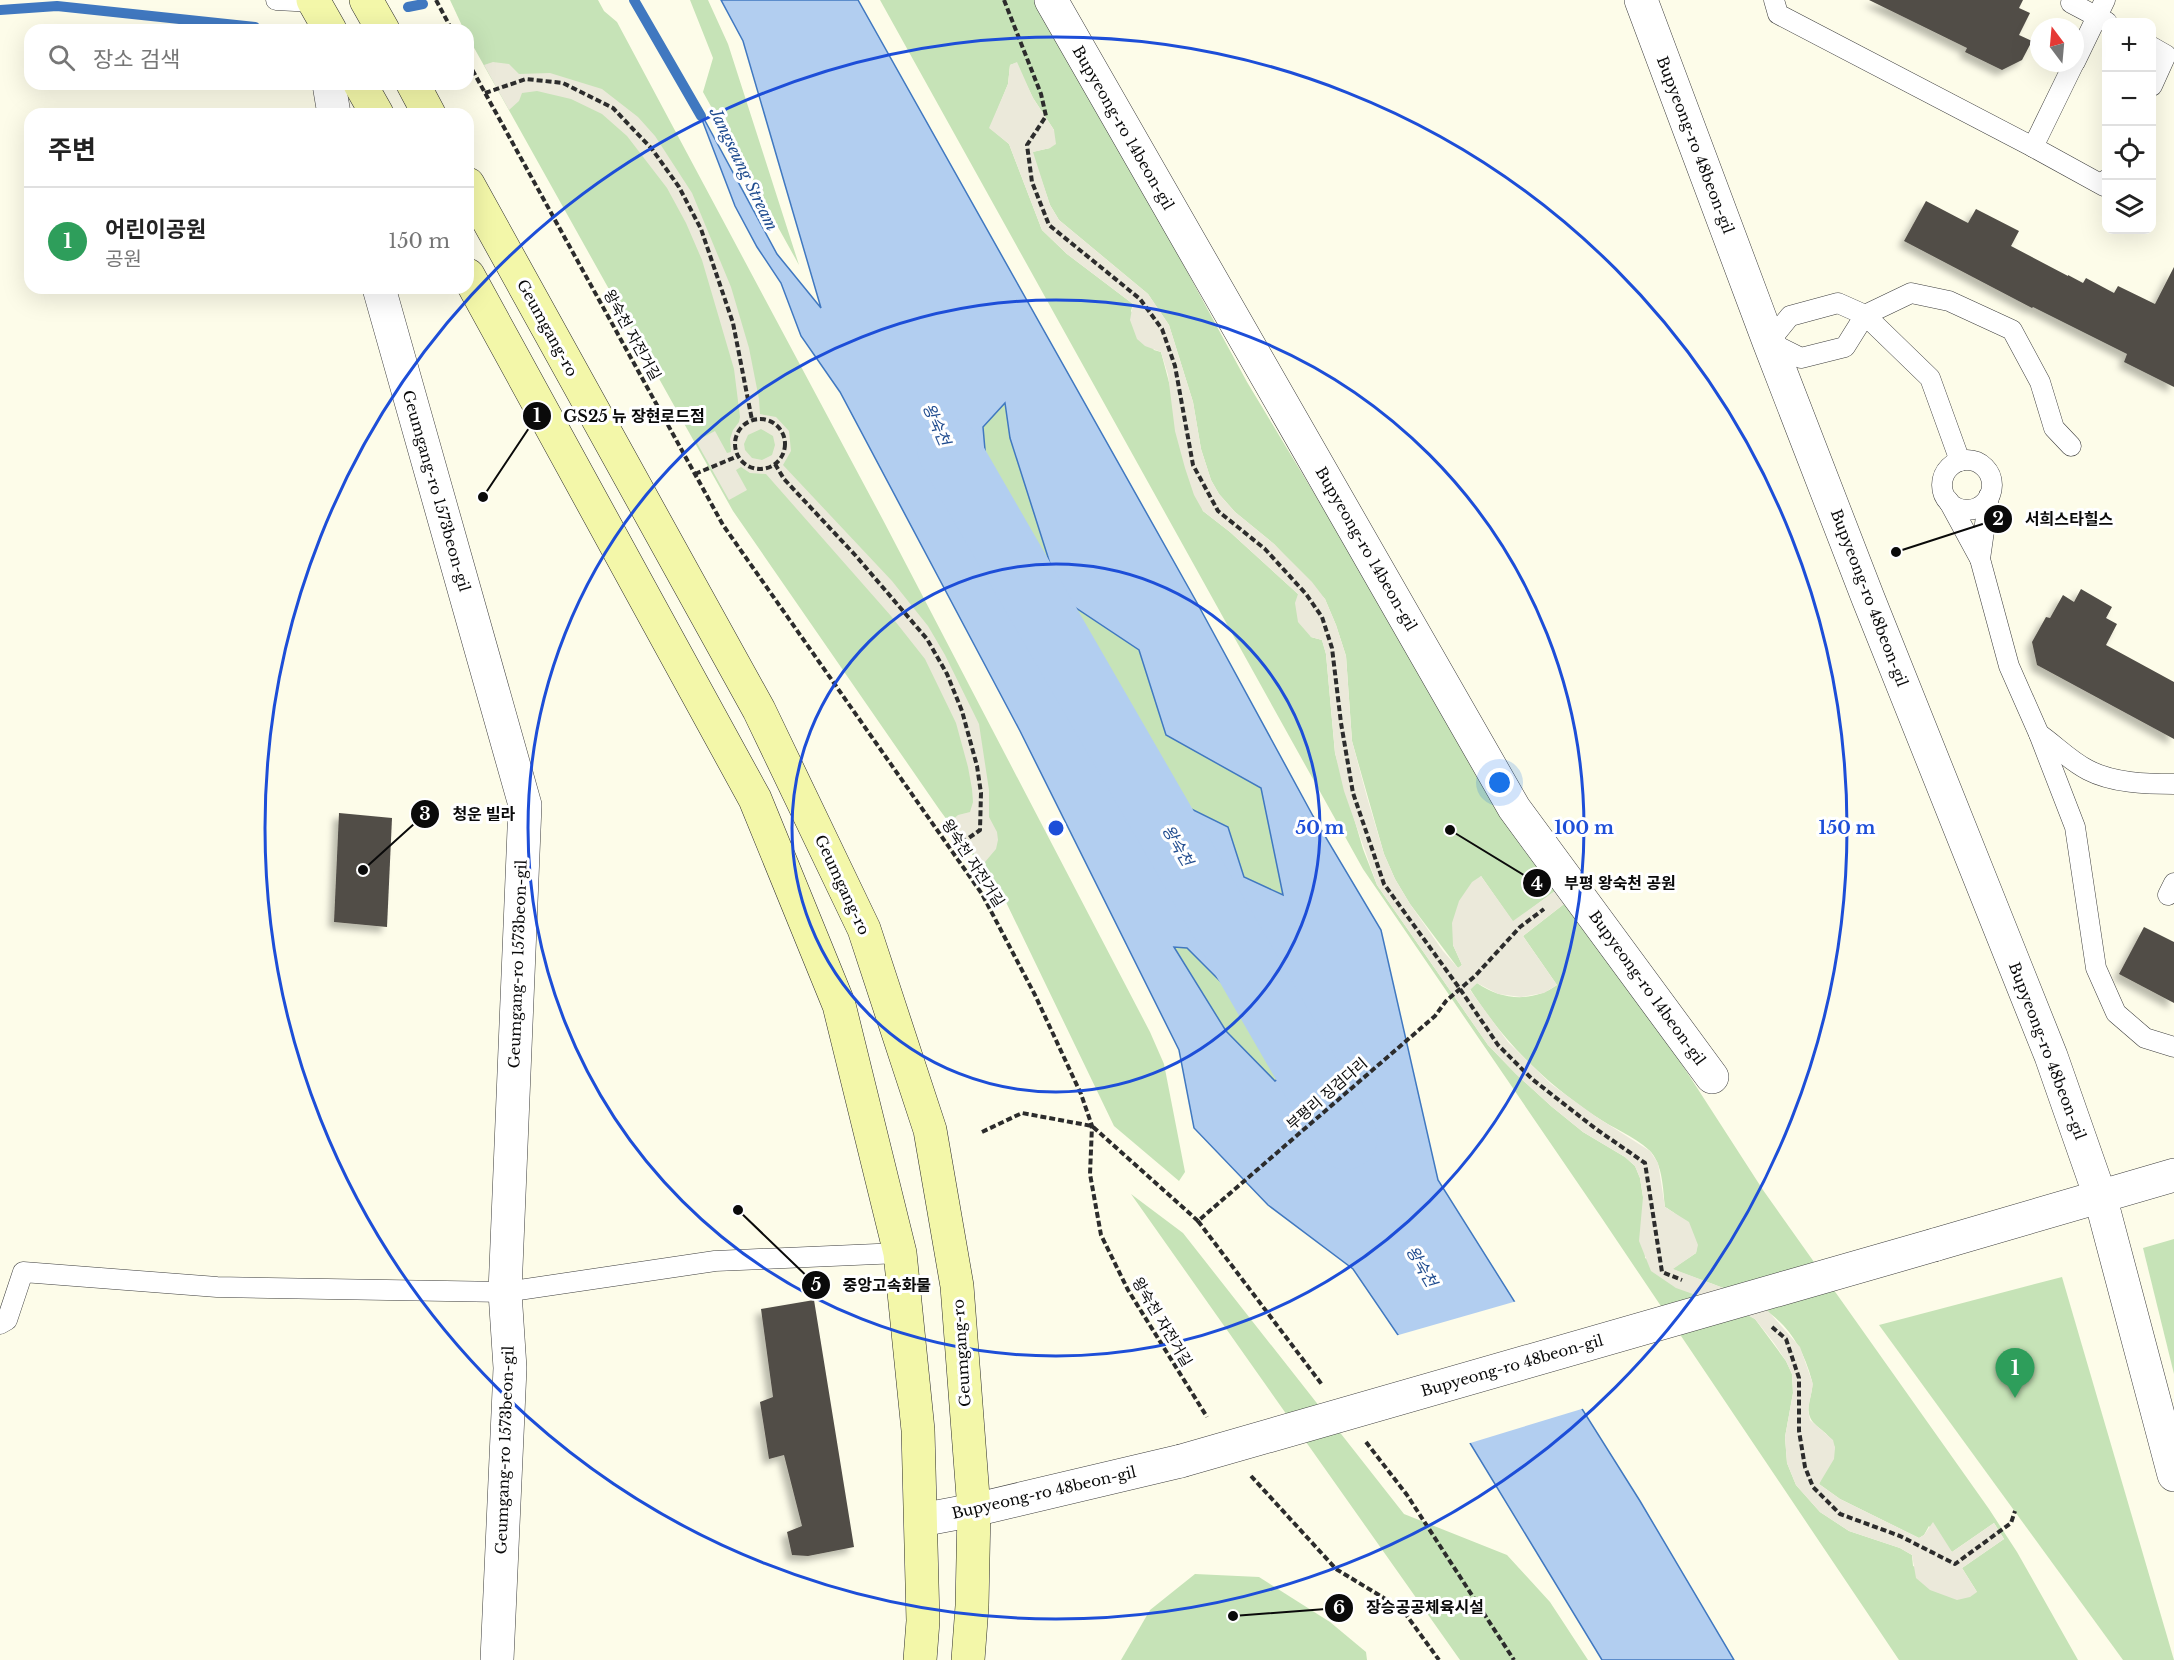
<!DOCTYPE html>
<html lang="ko">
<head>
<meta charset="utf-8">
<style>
	:root { --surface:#fff; --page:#f6f6f6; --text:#222; --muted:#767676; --line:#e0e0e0; --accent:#ac3f30 }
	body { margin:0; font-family:"Libre Baskerville","Noto Sans KR",serif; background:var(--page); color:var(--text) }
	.controls { position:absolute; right:18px; top:18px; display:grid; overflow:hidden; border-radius:12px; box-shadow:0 6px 24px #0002 }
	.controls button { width:54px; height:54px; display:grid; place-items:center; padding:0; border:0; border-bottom:2px solid var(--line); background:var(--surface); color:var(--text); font:30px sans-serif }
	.compass { position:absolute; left:2030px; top:18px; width:54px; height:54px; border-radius:50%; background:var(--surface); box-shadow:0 6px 24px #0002; rotate:344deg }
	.you { position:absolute; left:1500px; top:783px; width:21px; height:21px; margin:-15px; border:4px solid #fff; border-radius:50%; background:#1a73e8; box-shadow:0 0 0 9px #1a73e833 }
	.badge { display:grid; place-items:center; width:39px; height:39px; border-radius:50%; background:var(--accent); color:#fff; font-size:20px; font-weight:700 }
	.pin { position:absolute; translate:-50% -50px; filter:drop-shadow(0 2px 3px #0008) }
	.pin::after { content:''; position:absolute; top:32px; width:21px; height:18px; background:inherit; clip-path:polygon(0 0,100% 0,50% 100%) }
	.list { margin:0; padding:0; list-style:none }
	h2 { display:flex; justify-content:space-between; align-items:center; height:78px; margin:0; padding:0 24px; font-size:26px }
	h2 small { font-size:20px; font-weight:400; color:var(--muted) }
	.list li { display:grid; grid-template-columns:39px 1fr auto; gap:18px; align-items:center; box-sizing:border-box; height:108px; padding:0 24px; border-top:2px solid var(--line) }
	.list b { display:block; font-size:22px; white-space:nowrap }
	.list p { margin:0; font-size:20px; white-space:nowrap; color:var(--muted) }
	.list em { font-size:20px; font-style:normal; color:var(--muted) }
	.icon { flex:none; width:33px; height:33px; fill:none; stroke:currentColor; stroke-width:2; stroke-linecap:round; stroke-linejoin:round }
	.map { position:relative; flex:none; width:2174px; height:1660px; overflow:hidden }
	.search { position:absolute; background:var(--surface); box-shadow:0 6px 24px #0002; left:24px; top:24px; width:450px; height:66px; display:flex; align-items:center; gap:15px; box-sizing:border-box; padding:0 21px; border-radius:18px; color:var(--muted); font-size:22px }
	.panel { position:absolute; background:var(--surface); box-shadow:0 6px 24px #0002; left:24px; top:108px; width:450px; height:186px; border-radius:18px }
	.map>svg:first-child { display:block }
</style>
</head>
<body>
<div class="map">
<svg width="2174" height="1660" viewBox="0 0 2174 1660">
	<defs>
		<filter id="shadow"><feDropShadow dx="-5.5" dy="5.5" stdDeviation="3" flood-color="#0004"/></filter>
	</defs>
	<rect width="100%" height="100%" fill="#fdfce9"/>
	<g fill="#c6e3b7" fill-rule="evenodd">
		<path d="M 450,0 L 598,0 L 604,11 L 617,22 L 883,520 L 1150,1032 L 1164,1064 L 1185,1172 L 1179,1181 L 1114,1126 L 1004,898 L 939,809 L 733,511 L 468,37 L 468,30 L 464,30 Z"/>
		<path d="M 690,0 L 708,0 L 728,44 L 799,265 L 703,92 L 713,58 Z"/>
		<path d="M 880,0 L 1040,0 L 1247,382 L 1432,689 L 1621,970 L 1763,1190 L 1989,1509 L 2017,1552 L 2078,1660 L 1899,1660 L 1601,1217 L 1363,869 ZM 1016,63 L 1033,98 L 1054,130 L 1050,148 L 1032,152 L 1050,205 L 1059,220 L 1148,294 L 1169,325 L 1193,402 L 1201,449 L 1211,480 L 1219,494 L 1235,512 L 1274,544 L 1325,599 L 1336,625 L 1346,656 L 1352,741 L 1384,854 L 1395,879 L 1410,904 L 1458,968 L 1462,965 L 1453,945 L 1481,876 L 1513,922 L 1555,891 L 1564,904 L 1523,936 L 1557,985 C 1532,1003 1501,1000 1477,983 L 1470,989 C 1503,1041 1544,1082 1595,1116 C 1612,1128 1634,1136 1649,1150 C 1663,1163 1663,1190 1665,1207 C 1681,1216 1700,1234 1696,1253 L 1672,1269 C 1737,1294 1792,1304 1812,1381 C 1814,1393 1805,1405 1810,1417 C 1814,1428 1830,1431 1835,1448 L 1819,1484 L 1840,1499 L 1919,1538 L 1924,1535 L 1929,1526 L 1952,1552 L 1994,1523 L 2004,1539 L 1962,1568 L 1977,1592 L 1913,1566 L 1912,1555 L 1900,1548 L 1849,1531 L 1820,1512 L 1796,1485 L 1787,1463 L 1785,1437 L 1793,1393 L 1792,1374 L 1786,1361 L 1755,1319 L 1645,1258 L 1643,1197 L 1640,1178 L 1635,1166 L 1625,1157 L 1583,1132 L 1551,1106 L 1516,1074 L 1488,1045 L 1377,885 L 1363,849 L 1335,753 L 1326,654 L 1322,640 L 1311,637 L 1298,594 L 1230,532 L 1203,511 L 1161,352 L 1154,350 L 1131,311 L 1133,304 L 1067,254 L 1042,230 L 1009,144 L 990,128 L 1008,84 L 1010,65 Z"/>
		<path d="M 1005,403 L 1010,438 L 1061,598 L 1139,650 L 1166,735 L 1261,788 L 1283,895 L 1244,877 L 1227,827 L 1173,801 L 1110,710 L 1034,635 L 994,552 L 983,427 Z"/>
		<path d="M 1174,878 L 1187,883 L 1247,945 L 1286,974 L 1301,1021 L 1320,1053 L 1275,1081 L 1226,1031 L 1174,946 L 1187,948 L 1226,987 Z"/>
		<path d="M 1131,1194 L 1183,1233 L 1404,1514 L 1507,1555 L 1550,1602 L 1588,1660 L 1460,1660 Z"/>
		<path d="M 2174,1239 L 2174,1374 L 2143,1248 Z"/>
		<path d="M 2062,1277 L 2174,1660 L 2123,1660 L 1879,1325 Z"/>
		<path d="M 1195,1574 L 1259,1577 L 1330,1622 L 1366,1652 L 1367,1660 L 1121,1660 L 1150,1610 Z"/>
	</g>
	<g fill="#ebe9da" fill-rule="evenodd">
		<path d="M 493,62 L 509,64 L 519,74 L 550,73 L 602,89 L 638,117 L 655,136 L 692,193 L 731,287 L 749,348 L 759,399 L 760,414 L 776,417 L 789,431 L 791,451 L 783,465 L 892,581 L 928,626 L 945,655 L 979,724 L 989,790 L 989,817 L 997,832 L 998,840 L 996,849 L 985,862 L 981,863 L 950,822 L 958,815 L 970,812 L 973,802 L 972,789 L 968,767 L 956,723 L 925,659 L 891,616 L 766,474 L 750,473 L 741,467 L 736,470 L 747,490 L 729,500 L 696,441 L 715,431 L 727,453 L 731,452 L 730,439 L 733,430 L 739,422 L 740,417 L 734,369 L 702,260 L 686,223 L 667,188 L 627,136 L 602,114 L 571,99 L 537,91 L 522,93 L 519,101 L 509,110 L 484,65 ZM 761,429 L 773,436 L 775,445 L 772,455 L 762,460 L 752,458 L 745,450 L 744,444 L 748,435 Z"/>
		<path d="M 1017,62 L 1033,98 L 1054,130 L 1056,144 L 1050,148 L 1033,152 L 1050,205 L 1059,220 L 1148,294 L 1169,325 L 1193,402 L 1201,449 L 1211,480 L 1219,494 L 1235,512 L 1274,544 L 1312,582 L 1325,599 L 1336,625 L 1346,656 L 1352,741 L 1367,797 L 1384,854 L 1395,879 L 1410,904 L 1443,951 L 1458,968 L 1462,965 L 1453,945 L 1452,923 L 1459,901 L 1472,882 L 1481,876 L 1513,921 L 1555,891 L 1564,904 L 1523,936 L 1557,985 L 1544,993 L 1521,997 L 1498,994 L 1477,983 L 1470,990 L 1508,1042 L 1551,1084 L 1595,1116 L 1650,1151 L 1658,1163 L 1665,1207 L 1689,1222 L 1698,1245 L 1696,1253 L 1673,1269 L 1750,1298 L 1768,1311 L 1800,1347 L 1813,1384 L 1808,1410 L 1810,1420 L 1833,1440 L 1835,1448 L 1834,1459 L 1819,1484 L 1840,1499 L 1919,1538 L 1924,1535 L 1933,1522 L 1952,1552 L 1994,1523 L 2004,1539 L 1962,1568 L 1977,1592 L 1970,1597 L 1957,1600 L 1930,1590 L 1916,1578 L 1912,1555 L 1900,1548 L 1849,1531 L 1820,1512 L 1803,1493 L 1796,1485 L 1787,1463 L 1785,1437 L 1793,1393 L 1792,1374 L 1786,1361 L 1774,1343 L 1755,1319 L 1735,1309 L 1676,1288 L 1651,1271 L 1639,1241 L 1643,1197 L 1640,1178 L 1635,1166 L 1625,1157 L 1583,1132 L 1551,1106 L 1516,1074 L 1488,1045 L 1377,885 L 1344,791 L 1335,753 L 1326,654 L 1322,640 L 1311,637 L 1298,622 L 1295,603 L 1298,594 L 1230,532 L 1203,511 L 1194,495 L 1185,468 L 1175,431 L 1168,375 L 1161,352 L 1145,346 L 1137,339 L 1130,320 L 1133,304 L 1067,254 L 1042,230 L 1009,144 L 989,128 L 1008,84 L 1010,65 Z"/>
	</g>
	<path fill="#b2cef0" stroke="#4078c0" stroke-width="1.5" fill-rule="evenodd" d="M 721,0 L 858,0 L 1196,601 L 1313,816 L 1381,930 L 1438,1180 L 1640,1501 L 1734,1660 L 1602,1660 L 1456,1420 L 1353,1269 L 1268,1205 L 1194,1128 L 1179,1050 L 1020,731 L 840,392 L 801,336 L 781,283 L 757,247 L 735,206 L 696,104 L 777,254 L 821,308 L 743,41 ZM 1005,403 L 1010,438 L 1061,598 L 1139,650 L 1166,735 L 1261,788 L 1283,895 L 1244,877 L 1228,827 L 1173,800 L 1110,710 L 1034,635 L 994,552 L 983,427 ZM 1174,879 L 1187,883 L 1247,945 L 1286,974 L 1301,1021 L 1320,1053 L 1275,1081 L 1226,1031 L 1174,947 L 1187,948 L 1228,989 Z"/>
	<path fill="#fdfce9" d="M 1517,1301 L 1585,1408 L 1467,1444 L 1395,1336 Z"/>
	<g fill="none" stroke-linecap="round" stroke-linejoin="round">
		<g stroke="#4078c0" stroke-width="10">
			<path d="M 634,0 L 701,116"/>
			<path d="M 408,7 L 423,4"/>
			<path d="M 0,10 L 57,6 L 255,27"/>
		</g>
		<path stroke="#b2cef0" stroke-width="63" d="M 949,450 L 1346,1138"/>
	</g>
	<g fill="#514d47" filter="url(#shadow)">
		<path d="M 1869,0 L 2023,0 L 2019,8 L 2030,13 L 2019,35 L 2032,41 L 2022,60 L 2002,70 L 1965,52 L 1967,48 Z"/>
		<path d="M 1926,201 L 1968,223 L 1976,209 L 2019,231 L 2011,246 L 2068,276 L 2068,275 L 2083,283 L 2086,278 L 2114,293 L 2118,286 L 2155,304 L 2174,267 L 2174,387 L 2124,362 L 2127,354 L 2033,307 L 2032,308 L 1904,241 Z"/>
		<path d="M 2081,589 L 2112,607 L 2106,618 L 2117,624 L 2106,645 L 2174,682 L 2174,739 L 2037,665 L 2032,642 L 2046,617 L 2050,618 L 2063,595 L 2074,602 Z"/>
		<path d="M 339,813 L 392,818 L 387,927 L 334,922 Z"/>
		<path d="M 2144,927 L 2174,942 L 2174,1003 L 2119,974 Z"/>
		<path d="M 814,1300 L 854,1547 L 808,1556 L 792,1555 L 787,1532 L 802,1526 L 784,1455 L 769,1459 L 760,1402 L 773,1397 L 761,1309 Z"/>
	</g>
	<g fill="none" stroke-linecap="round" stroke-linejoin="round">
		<defs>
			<g id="service">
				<path d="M 276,0 L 314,2"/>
				<path d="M 1774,0 L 1778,14 L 2033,147 L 2074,63"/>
				<path d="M 2071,3 L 2107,22"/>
				<path d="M 2152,47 L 2166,55 L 2152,86"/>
				<path d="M 2075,62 L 2105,0"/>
				<path d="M 2033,147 L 2104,186 L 2106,180"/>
				<circle cx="1967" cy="485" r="25"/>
				<path d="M 1960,461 L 1930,378 L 1865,315 L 1838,303 L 1790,316 L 1769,342 L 1801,358 L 1845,347 L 1865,315 L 1911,293 L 1949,301 L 2012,330 L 2040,382 L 2054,428 L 2071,446"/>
				<path d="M 1948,500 L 1980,559 L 2009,666 L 2039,734 L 2075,827 L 2096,968 L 2116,1013 L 2145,1038 L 2174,1047"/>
				<path d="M 1980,559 L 1989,496"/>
				<path d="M 2039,734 C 2055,745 2070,761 2088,770 C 2113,783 2146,784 2174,784"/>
				<path d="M 2168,895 L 2174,883"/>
				<path d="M 0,1324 L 7,1320 L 23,1272 L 217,1287 L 505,1292 L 715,1261 L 900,1253"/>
			</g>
			<g id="minor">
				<path d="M 1051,0 L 1514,808 L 1712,1077"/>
				<path d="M 1641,0 L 1769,342 L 1868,598 L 2051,1056 L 2100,1196 L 2174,1475"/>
				<path d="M 329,84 L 334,114"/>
				<path d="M 379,288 L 525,805 L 505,1292 L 510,1368 L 497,1660"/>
				<path d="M 1934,1245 L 2174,1175"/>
				<path d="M 921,1520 L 974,1510 L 1181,1461"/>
			</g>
			<g id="secondary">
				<path d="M 313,0 L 330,30"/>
				<path d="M 366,0 L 383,30"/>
				<path d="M 360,84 L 377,114"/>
				<path d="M 413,84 L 429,114"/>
				<path d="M 468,184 L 759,710 L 864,929 L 930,1130 L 957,1286 L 974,1510 L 972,1606 L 968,1660"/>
				<path d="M 468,275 L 755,799 L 839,1005 L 900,1253 L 918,1430 L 923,1621 L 920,1660"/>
			</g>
		</defs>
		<use href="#service" stroke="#3d3d3d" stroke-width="21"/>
		<use href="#minor" stroke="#3d3d3d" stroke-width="34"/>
		<use href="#secondary" stroke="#2c2c2c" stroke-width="34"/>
		<g stroke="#2c2c2c" stroke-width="4" stroke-dasharray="6 3" stroke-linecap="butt">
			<path d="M 436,0 L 452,30"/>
			<path d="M 1004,0 L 1041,94 L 1046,116 L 1027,145 L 1032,182 L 1049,225 L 1140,299 L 1162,329 L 1175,366 L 1193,465 L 1218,511 L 1265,549 L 1306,594 L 1322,617 L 1332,648 L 1341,723 L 1353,793 L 1384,884 L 1460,989 L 1498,1045 L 1532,1079 L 1596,1129 L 1645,1163 L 1662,1272 L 1682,1280"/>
			<path d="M 468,62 L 723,525 L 982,894 L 1035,995 L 1081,1094 L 1092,1126 L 1090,1174 L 1101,1235 L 1128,1290 L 1207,1417"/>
			<path d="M 485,93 L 526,79 L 563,83 L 613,108 L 652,149 L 679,187 L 701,229 L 733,323 L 752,420"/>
			<circle cx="760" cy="444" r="25"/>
			<path d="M 775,464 L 784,479 L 856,556 L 927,639 L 947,674 L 962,711 L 977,766 L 981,793 L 980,830 L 952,850"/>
			<path d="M 695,474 L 738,456"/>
			<path d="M 982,1132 L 1022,1113 L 1092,1126 L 1198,1221 L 1435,1016 L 1446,1001 L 1475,976 L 1520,927 L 1544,909"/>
			<path d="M 1198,1221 L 1323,1386"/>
			<path d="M 1772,1327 L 1786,1339 L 1799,1378 L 1799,1431 L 1805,1467 L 1813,1487 L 1840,1514 L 1900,1536 L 1955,1564 L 2011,1523 L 2015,1511"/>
			<path d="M 1366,1442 L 1407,1495 L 1514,1660"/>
			<path d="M 1251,1476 L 1336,1569 L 1402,1609 L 1439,1660"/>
		</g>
		<use href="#service" stroke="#fff" stroke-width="20"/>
		<use href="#minor" stroke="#fff" stroke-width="33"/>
		<use href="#secondary" stroke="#f3f7a9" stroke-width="33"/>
		<defs>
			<path id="minor-bridge" d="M 1181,1461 L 1934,1245"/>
		</defs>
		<use href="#minor-bridge" stroke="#3d3d3d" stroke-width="34" stroke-linecap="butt"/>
		<use href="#minor-bridge" stroke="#fff" stroke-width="33"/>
	</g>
	<g fill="none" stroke="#1d4ed8" stroke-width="3">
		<circle cx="1056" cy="828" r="264"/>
		<circle cx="1056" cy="828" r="528"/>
		<circle cx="1056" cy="828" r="791"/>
	</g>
	<g text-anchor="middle" stroke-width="6" stroke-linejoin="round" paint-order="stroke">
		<g font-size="15" fill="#0a0a0a" stroke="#fff">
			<text transform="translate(1123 128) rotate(60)" y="5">Bupyeong-ro 14beon-gil</text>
			<text transform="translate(1695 145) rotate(69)" y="5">Bupyeong-ro 48beon-gil</text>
			<text transform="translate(547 328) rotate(61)" y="5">Geumgang-ro</text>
			<text transform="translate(632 335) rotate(61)" y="5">왕숙천 자전거길</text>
			<text transform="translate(436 491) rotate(74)" y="5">Geumgang-ro 1573beon-gil</text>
			<text transform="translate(1366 549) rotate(60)" y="5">Bupyeong-ro 14beon-gil</text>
			<text transform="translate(1869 598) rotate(69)" y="5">Bupyeong-ro 48beon-gil</text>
			<text transform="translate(973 863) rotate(57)" y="5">왕숙천 자전거길</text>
			<text transform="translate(842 885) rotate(65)" y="5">Geumgang-ro</text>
			<text transform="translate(518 964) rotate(-88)" y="5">Geumgang-ro 1573beon-gil</text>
			<text transform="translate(1647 988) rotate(54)" y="5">Bupyeong-ro 14beon-gil</text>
			<text transform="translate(2047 1051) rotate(69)" y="5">Bupyeong-ro 48beon-gil</text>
			<text transform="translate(1327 1094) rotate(-41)" y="5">부평리 징검다리</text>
			<text transform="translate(1162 1322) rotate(59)" y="5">왕숙천 자전거길</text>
			<text transform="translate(962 1353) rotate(-94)" y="5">Geumgang-ro</text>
			<text transform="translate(1512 1366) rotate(-16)" y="5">Bupyeong-ro 48beon-gil</text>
			<text transform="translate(505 1450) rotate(-88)" y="5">Geumgang-ro 1573beon-gil</text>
			<text transform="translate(1044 1493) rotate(-13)" y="5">Bupyeong-ro 48beon-gil</text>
		</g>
		<g font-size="16" font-style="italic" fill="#204c8f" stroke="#fff">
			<text transform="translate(744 169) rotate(64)" y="6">Jangseung Stream</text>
			<text transform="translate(937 424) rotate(66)" y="6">왕숙천</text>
			<text transform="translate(1178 845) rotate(60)" y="6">왕숙천</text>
			<text transform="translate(1422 1266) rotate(60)" y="6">왕숙천</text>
		</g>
	</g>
	<circle cx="1056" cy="828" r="9" fill="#1d4ed8" stroke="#fff" stroke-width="3"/>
	<g font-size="18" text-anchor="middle" font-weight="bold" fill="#1d4ed8" stroke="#fff" stroke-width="6" stroke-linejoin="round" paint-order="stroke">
		<text x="1320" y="834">50 m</text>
		<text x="1584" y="834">100 m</text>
		<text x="1847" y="834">150 m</text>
	</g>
	<path fill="none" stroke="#0a0a0a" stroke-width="2" d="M483 497L537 416M1896 552L1998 519M363 870L425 814M1450 830L1537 883M738 1210L816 1285M1233 1616L1339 1608"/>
	<g fill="#0a0a0a" stroke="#fff" stroke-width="2">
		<circle cx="483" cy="497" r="6"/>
		<circle cx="1896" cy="552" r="6"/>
		<circle cx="363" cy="870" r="6"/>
		<circle cx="1450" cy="830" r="6"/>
		<circle cx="738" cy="1210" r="6"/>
		<circle cx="1233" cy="1616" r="6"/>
		<circle cx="537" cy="416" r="15"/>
		<circle cx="1998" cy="519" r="15"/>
		<circle cx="425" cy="814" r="15"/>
		<circle cx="1537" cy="883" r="15"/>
		<circle cx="816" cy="1285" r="15"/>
		<circle cx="1339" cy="1608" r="15"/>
	</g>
	<g font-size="18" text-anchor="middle" font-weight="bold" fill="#fff">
		<text x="537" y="422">1</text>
		<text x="1998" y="525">2</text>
		<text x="425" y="820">3</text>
		<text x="1537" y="890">4</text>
		<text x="816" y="1291">5</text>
		<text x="1339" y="1614">6</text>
	</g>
	<g font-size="16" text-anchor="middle" font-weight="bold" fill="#0a0a0a" stroke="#fff" stroke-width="6" stroke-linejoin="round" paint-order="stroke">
		<text x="634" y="422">GS25 뉴 장현로드점</text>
		<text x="2069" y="525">서희스타힐스</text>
		<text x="484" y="820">청운 빌라</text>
		<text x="1620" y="889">부평 왕숙천 공원</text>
		<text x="887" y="1291">중앙고속화물</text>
		<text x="1425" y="1613">장승공공체육시설</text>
	</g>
</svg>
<div class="controls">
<button>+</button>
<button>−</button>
<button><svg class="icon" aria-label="locate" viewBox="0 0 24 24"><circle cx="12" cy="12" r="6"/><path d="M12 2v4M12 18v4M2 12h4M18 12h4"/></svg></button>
<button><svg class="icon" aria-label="layers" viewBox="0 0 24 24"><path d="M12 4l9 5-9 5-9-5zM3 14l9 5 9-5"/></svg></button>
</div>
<svg class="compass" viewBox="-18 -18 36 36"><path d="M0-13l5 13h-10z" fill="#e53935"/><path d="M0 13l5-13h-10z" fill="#767676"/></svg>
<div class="you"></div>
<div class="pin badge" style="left:2015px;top:1398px;background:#2e9e5b">1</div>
<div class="search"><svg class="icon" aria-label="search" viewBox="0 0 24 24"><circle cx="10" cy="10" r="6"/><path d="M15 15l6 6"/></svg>장소 검색</div>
<section class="panel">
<h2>주변<small></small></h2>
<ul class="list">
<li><span class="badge" style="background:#2e9e5b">1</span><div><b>어린이공원</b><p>공원</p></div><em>150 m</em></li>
</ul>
</section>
</div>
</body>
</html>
